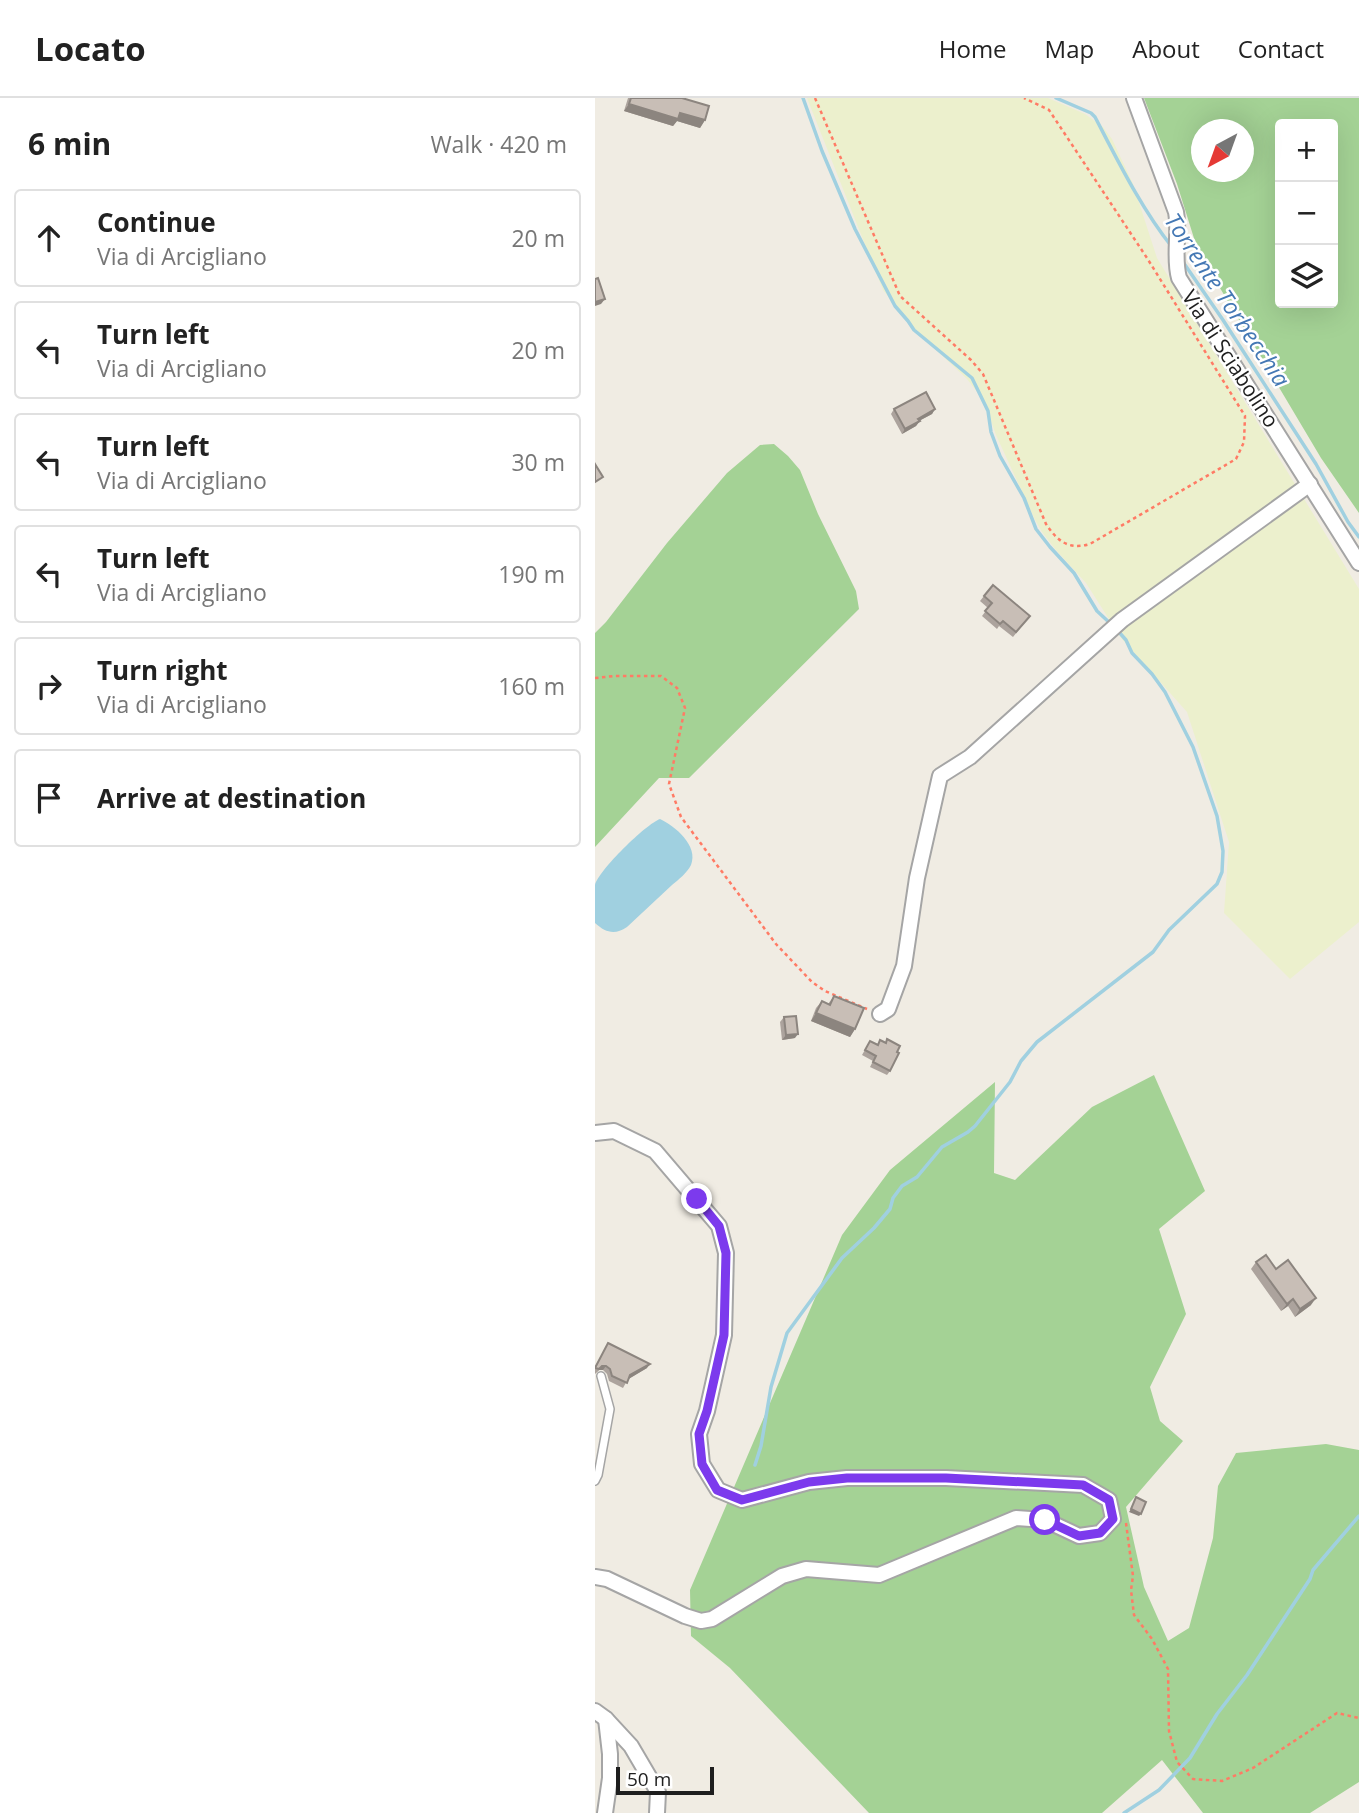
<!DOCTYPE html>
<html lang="en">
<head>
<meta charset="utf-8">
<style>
	:root { --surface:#fff; --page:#f6f6f6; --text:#222; --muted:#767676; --line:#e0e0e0 }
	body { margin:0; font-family:"Open Sans",sans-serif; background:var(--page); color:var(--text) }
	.controls { position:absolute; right:21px; top:21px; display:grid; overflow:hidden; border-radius:7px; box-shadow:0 7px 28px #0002 }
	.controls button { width:63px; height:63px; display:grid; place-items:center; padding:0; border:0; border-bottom:2px solid var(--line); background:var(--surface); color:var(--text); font:35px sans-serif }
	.compass { position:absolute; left:596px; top:21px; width:63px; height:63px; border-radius:50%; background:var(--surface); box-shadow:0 7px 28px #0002; rotate:221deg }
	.scale { position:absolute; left:21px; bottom:18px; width:98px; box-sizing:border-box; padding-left:7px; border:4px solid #1e1e1e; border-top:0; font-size:19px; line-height:24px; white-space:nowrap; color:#1e1e1e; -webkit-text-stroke:5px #fff; paint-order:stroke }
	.stop { position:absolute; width:21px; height:21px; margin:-16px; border:5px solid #7c3aed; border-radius:50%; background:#fff }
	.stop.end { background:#7c3aed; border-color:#fff; box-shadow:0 2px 7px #0008 }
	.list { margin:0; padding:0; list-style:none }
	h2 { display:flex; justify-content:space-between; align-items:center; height:91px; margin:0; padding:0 28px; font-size:30px }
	h2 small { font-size:23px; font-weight:400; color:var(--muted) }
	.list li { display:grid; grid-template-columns:46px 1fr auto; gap:21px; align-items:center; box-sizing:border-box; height:98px; margin:0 14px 14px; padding:0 14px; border:2px solid var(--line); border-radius:7px }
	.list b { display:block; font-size:26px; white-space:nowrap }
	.list p { margin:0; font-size:23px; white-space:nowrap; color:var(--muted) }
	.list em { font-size:23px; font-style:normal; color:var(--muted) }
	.icon { flex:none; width:38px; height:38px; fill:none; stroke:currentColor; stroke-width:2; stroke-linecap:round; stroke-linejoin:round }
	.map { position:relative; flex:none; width:764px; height:1715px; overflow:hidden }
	header { display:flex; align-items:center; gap:42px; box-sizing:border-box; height:98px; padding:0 35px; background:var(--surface); border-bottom:2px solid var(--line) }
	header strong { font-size:33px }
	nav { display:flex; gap:38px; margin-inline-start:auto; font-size:24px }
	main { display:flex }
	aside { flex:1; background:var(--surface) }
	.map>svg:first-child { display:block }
</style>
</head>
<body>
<header>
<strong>Locato</strong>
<nav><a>Home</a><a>Map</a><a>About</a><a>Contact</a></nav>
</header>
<main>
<aside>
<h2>6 min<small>Walk · 420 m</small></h2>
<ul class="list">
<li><svg class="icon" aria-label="ahead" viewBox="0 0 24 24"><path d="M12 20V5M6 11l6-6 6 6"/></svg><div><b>Continue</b><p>Via di Arcigliano</p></div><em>20 m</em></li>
<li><svg class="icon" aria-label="left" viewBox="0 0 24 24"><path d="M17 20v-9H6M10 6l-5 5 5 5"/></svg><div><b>Turn left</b><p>Via di Arcigliano</p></div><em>20 m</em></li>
<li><svg class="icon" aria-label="left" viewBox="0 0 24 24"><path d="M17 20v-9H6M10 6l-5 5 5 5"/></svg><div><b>Turn left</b><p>Via di Arcigliano</p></div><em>30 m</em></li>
<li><svg class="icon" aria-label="left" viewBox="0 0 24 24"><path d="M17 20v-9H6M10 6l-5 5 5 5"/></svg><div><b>Turn left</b><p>Via di Arcigliano</p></div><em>190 m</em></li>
<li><svg class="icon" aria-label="right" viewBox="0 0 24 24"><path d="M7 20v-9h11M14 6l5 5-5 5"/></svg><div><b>Turn right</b><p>Via di Arcigliano</p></div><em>160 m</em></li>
<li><svg class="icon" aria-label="arrive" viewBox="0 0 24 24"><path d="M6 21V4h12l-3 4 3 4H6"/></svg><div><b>Arrive at destination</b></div></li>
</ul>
</aside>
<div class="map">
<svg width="764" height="1715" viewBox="0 0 764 1715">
	<rect width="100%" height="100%" fill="#f0ece3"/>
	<path fill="#ecf0cd" d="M 212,0 L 453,0 L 490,16 L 508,29 L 517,41 L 538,86 L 562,160 L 764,491 L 764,824 L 695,881 L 629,815 L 634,744 L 592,614 L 526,540 L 491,485 L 460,451 L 447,434 L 439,420 L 401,337 L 391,309 L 383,295 L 372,281 L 320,232 L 288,192 Z"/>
	<g fill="#a4d295" fill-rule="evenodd">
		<path d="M 549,0 L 764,0 L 764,415 L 726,360 L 603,153 L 582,86 ZM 738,26 L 738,205 L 685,205 L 685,26 ZM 606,32 L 648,32 L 648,74 L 606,74 Z"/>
		<path d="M 179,346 L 193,358 L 205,372 L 223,416 L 261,493 L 264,511 L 94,680 L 64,680 L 0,749 L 0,535 L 11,524 L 72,445 L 132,375 L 165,347 Z"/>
		<path d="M 559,977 L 610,1093 L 564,1131 L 591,1216 L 555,1289 L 565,1323 L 588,1343 L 531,1409 L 549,1489 L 573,1543 L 594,1530 L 618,1440 L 623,1388 L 641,1355 L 731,1346 L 764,1352 L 764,1684 L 715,1715 L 608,1715 L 567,1662 L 507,1715 L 274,1715 L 135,1570 L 96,1538 L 95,1492 L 247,1137 L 295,1072 L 400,984 L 399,1075 L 420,1082 L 497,1009 Z"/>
	</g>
	<path fill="#a0d0e0" d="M 65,721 C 80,728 104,748 96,767 C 92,775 83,782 77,787 C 62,801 47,815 32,829 C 20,837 11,835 0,825 C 0,815 0,796 0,787 C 4,772 51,726 65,721 Z"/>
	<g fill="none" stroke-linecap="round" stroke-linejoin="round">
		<g stroke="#a0d0e0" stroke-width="3.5">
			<path d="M 208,0 L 227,53 L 260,131 L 300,208 L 313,223 L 319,232 L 377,280 L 393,313 L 396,334 L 405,358 L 429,400 L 441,431 L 455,449 L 479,475 L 502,513 L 517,527"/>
			<path d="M 461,0 L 496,15 L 500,19 C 523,63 546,110 577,149"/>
			<path d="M 588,164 L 628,222 L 721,366 L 753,424 L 764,439"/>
			<path d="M 160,1367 L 166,1348 L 176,1289 L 192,1235 L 247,1160 L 279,1130 L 295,1111 L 298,1100 L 307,1088 L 322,1079 L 347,1049 L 373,1034 L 380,1028 L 415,984 L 426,963 L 442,944 L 558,854 L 574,832 L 622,786 L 627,774 L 628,753 L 622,718 L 598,649 L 570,594 L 557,576 L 537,555 L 531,542 L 523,533"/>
			<path d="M 529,1715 L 564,1692 L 595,1660 L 622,1616 L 652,1577 L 715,1481 L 718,1472 L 764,1418"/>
		</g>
		<defs>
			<path id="lane" d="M 0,1383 L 3,1377 L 15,1311 L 6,1278"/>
			<g id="street">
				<path d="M 539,0 L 581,114 C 585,136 578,158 584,180 L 764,465"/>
				<path d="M 285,916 L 293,911 L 309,868 L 322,780 L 345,678 L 375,659 L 527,522 L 715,386"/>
				<path d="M 0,1035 L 19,1033 L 60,1053 L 124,1128 L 131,1155 L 129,1237 L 112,1313 L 104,1336 L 107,1366 L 123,1392 L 147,1402 L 214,1384 L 252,1380 L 351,1380 L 488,1387 L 514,1402 L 518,1421 L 505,1435 L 484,1438 L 450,1422 L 421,1420 L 284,1477 L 211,1471 L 187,1478 L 117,1521 L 106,1523 L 90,1518 L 12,1481 L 0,1479"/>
				<path d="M 0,1613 L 11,1621 L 36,1648 L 63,1694 L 62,1715"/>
				<path d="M 10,1715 L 15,1680 L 15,1656 L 11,1621"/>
			</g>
		</defs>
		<use href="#lane" stroke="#a5a5a5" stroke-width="10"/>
		<use href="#street" stroke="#a5a5a5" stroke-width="18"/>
		<g stroke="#ff7b65" stroke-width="2.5" stroke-dasharray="3.5 3.5" stroke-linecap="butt">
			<path d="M 220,0 L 305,198 L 376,262 L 388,276 L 451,426 C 463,444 474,452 495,446 L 641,361 L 649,344 L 650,318 L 552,160 L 454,12 L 429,0"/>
			<path d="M 0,580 L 20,578 L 66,578 L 82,590 L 90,610 L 74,686 L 86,719 L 181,846 L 217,884 L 230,893 L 272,911"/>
			<path d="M 531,1425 L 538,1478 L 536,1492 L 539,1517 L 557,1541 L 573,1571 L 574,1633 L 582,1664 L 598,1681 L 627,1683 L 658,1670 L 742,1615 L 764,1620"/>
		</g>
		<use href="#lane" stroke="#fff" stroke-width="7"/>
		<use href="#street" stroke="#fff" stroke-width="14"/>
	</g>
	<g fill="#aca39d">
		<path d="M 33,0 L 87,0 L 110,22 L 105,30 L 82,23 L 78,28 L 29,13 Z"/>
		<path d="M 299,311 L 340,311 L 337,316 L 324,323 L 321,328 L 307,336 L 296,316 Z"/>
		<path d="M 389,498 L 435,518 L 418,539 L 404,528 L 402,531 L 387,518 L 393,510 L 385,503 Z"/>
		<path d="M 239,898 L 260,931 L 255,939 L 216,923 L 221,910 L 227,903 L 233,906 Z"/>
		<path d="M 189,919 L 200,940 L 187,942 L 185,924 Z"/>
		<path d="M 285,942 L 295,973 L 292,977 L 275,969 L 278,963 L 267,957 L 275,943 L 282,947 Z"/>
		<path d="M 661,1164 L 681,1171 L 716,1207 L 700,1219 L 693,1208 L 686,1213 L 656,1171 Z"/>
		<path d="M 13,1245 L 52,1270 L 33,1281 L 28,1290 L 14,1283 L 12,1276 L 8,1272 L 4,1272 L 0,1276 L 0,1269 Z"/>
	</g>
	<g fill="#8c857f">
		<path d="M 34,6 L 85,15 L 110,22 L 105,30 L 82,23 L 78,28 L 29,13 Z"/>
		<path d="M 10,201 L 6,206 L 0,208 L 0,204 Z"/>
		<path d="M 340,311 L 337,316 L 320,325 L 323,321 Z"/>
		<path d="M 325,323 L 321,328 L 307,336 L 310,331 Z"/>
		<path d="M 221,915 L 260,931 L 255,939 L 216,923 Z"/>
		<path d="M 203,936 L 200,940 L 187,942 L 191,937 Z"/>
		<path d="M 721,1200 L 716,1207 L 700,1219 L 705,1211 Z"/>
		<path d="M 698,1201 L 693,1208 L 686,1213 L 692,1206 Z"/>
		<path d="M 55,1266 L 52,1270 L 32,1282 L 35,1277 Z"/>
		<path d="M 7,1268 L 11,1268 L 8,1272 L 4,1272 L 0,1276 Z"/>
		<path d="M 536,1411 L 546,1416 L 544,1418 L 534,1414 Z"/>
	</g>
	<g fill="#c8beb6" stroke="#8c857f" stroke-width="2">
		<path d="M 36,0 L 87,0 L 114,8 L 110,22 L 85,15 L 83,21 L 34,6 Z"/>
		<path d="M 3,180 L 10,201 L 0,204 L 0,181 Z"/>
		<path d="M 331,294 L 340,311 L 323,321 L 325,323 L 310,331 L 299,311 Z"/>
		<path d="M 0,366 L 8,379 L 0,384 Z"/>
		<path d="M 398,487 L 435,518 L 421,534 L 408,523 L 405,526 L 390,513 L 397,505 L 389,498 Z"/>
		<path d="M 239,898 L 269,910 L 260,931 L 221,915 L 227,903 L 235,907 Z"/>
		<path d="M 201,918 L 203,936 L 191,937 L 189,919 Z"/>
		<path d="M 292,941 L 305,948 L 302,954 L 304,955 L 295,973 L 278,964 L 281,958 L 270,952 L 275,943 L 283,947 L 285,942 L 291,945 Z"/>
		<path d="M 671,1157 L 681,1171 L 693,1162 L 721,1200 L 705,1211 L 698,1201 L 692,1206 L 661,1164 Z"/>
		<path d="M 13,1245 L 55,1266 L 35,1277 L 32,1285 L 17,1278 L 15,1271 L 11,1268 L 7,1268 L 4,1271 L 0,1270 Z"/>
		<path d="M 541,1399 L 551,1404 L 546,1416 L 536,1411 Z"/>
	</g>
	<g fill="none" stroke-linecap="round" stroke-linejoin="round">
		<path stroke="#7c3aed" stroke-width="9" d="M 102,1101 L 124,1128 L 131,1155 L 129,1237 L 112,1313 L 104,1336 L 107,1366 L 122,1392 L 147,1402 L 214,1384 L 252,1380 L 351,1380 L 488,1387 L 514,1402 L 518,1421 L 505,1435 L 484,1438 L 450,1422"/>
	</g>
	<g text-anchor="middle" stroke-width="5" stroke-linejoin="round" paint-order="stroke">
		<g font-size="21" fill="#1e1e1e" stroke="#fff">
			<text transform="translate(635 261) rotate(57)" y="7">Via di Sciabolino</text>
		</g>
		<g font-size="23" font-style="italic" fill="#4478b4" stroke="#fff">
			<text transform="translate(632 202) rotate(56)" y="8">Torrente Torbecchia</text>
		</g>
	</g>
</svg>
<div class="controls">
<button>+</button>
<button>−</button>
<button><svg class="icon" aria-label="layers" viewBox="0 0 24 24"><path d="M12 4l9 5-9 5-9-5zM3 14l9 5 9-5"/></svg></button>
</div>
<svg class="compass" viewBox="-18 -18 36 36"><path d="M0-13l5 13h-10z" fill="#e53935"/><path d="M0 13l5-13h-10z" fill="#767676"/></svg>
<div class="scale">50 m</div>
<div class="stop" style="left:450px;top:1422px"></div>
<div class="stop end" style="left:102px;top:1101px"></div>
</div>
</main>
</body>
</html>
